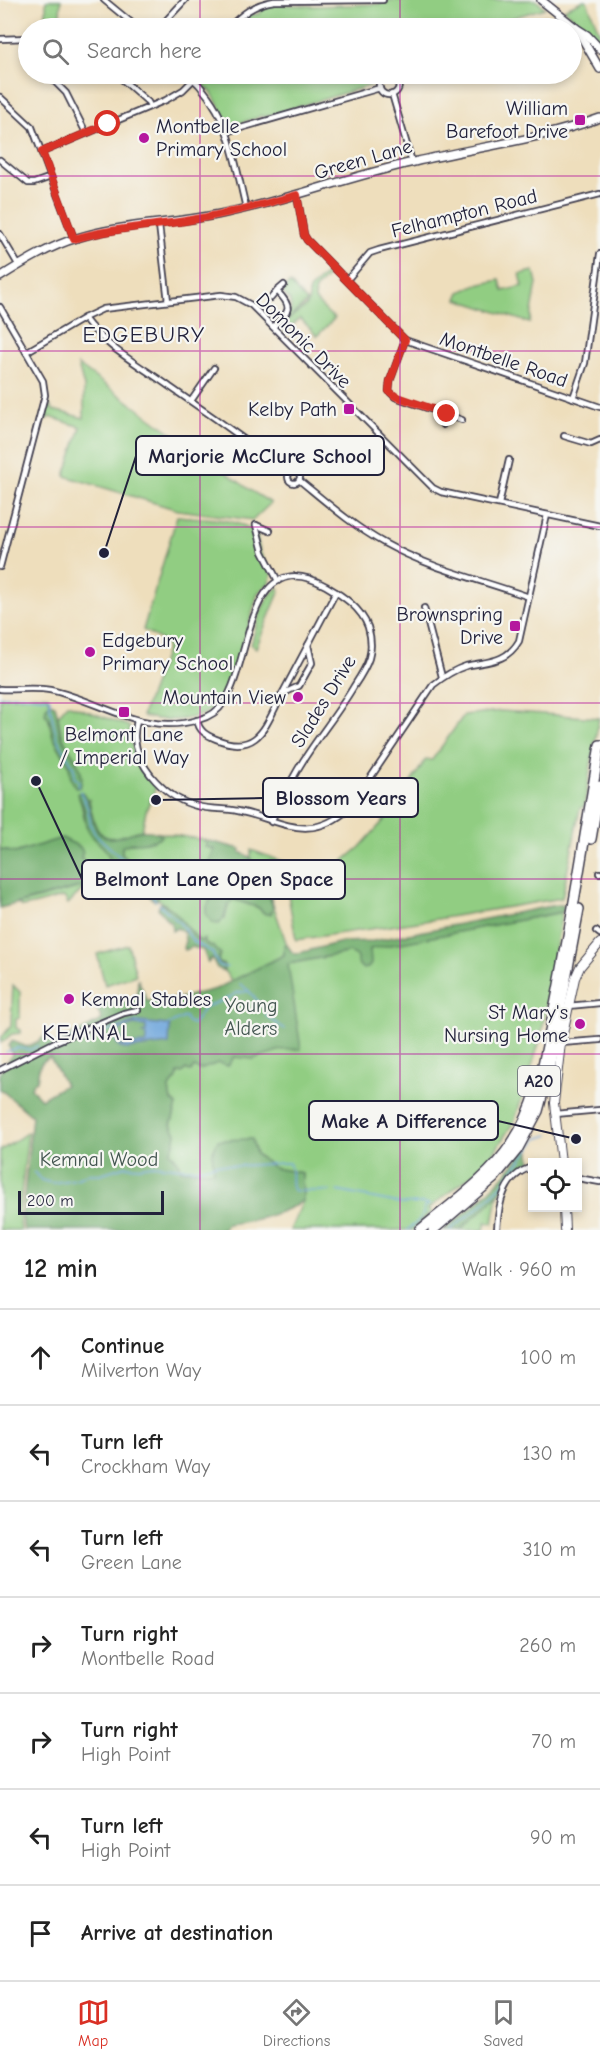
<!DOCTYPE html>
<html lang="en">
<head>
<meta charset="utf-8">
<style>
	:root { --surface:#fff; --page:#f6f6f6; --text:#222; --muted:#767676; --line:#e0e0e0; --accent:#d93025 }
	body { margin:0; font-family:"Comic Neue",sans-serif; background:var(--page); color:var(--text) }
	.controls { position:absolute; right:18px; bottom:18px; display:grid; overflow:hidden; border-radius:0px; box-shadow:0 3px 9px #0003 }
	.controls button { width:54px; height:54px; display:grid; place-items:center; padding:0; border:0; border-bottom:2px solid var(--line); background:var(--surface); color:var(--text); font:30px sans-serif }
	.scale { position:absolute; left:18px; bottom:15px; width:146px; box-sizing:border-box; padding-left:6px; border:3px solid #22223b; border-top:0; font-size:16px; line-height:21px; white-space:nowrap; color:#22223b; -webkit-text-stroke:4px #f6f6f2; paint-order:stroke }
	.stop { position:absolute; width:18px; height:18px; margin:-14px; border:4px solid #d93025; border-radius:50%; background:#fff }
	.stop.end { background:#d93025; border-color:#fff; box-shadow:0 2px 6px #0008 }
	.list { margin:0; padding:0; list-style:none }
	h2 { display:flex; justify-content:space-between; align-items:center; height:78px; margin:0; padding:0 24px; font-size:26px }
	h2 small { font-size:20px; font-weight:400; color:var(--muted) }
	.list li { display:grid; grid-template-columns:39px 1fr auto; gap:18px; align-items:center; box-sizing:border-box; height:96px; padding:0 24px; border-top:2px solid var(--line) }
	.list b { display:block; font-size:22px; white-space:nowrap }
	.list p { margin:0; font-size:20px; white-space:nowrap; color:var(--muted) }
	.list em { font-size:20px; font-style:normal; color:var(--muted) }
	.icon { flex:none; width:33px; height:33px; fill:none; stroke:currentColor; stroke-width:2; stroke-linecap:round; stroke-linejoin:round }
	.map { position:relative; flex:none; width:600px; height:1230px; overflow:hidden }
	.search { position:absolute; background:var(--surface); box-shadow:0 3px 9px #0003; left:18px; right:18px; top:18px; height:66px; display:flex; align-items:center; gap:15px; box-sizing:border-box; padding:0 21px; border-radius:33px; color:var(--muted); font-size:22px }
	.sheet { height:750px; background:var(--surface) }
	nav { display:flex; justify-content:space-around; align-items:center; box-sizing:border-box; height:84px; border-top:2px solid var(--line); background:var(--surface); font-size:16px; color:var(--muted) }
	nav a { display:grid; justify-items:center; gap:3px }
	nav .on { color:var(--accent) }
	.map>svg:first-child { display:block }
</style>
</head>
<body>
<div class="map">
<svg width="600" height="1230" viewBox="0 0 600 1230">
	<rect width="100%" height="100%" fill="#f6f6f2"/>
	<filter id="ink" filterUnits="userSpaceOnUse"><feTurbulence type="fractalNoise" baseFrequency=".0167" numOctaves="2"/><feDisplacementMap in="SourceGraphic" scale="12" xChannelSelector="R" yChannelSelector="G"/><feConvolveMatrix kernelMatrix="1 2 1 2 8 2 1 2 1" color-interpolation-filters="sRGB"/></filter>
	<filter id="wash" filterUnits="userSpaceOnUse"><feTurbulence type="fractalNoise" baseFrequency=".008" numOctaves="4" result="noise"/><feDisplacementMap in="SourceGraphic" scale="24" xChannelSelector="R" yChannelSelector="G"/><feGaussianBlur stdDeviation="1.35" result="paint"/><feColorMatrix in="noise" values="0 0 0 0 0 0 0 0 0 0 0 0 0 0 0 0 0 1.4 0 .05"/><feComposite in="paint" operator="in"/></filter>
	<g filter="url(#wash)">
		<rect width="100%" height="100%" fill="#eedebc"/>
		<g fill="#91cd82" stroke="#5a785e" stroke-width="1.5">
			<path d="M 46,0 L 61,0 L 59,28 L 46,28 Z"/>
			<path d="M 386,0 L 536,0 L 545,8 L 479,28 L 233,28 L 247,15 L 260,14 L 263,6 L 275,4 L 314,6 L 379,4 Z"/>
			<path d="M 584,0 L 587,1 L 600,34 L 600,42 L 564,9 Z"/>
			<path d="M 193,74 L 381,74 L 375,84 L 263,117 L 261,115 L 257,118 L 229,126 L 212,93 Z"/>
			<path d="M 330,270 L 332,272 L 315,290 L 315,300 L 330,315 L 335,318 L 317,336 L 300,318 L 285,333 L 281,328 C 285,324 290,318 295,314 C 308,304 309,308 309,290 Z"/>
			<path d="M 534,271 L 537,283 L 530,323 L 457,299 L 460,292 L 477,285 L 500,280 L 503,291 L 523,286 L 520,274 Z"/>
			<path d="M 290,283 L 307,302 L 279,327 L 277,325 L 291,310 L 290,301 L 282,291 Z"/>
			<path d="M 78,365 L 253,492 L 271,503 L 253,520 L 178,510 L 65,476 L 81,427 L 50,417 L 45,420 L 49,404 L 53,410 L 84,418 L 84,387 Z"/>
			<path d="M 177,516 C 203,519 234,517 256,532 L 260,552 L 272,574 L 269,583 L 258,593 C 251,616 231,691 217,705 C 198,723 166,722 142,716 L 167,648 L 163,641 L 143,630 Z"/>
			<path d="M 278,587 L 280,590 L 256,648 L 251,645 C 257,624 260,601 278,587 Z"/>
			<path d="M 34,695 L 48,696 L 50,703 L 46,708 L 53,737 L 69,765 L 71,779 L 74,758 C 65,744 60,733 58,716 L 67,704 L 129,726 C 132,752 138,767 156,787 L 146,811 L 142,830 C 133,832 126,835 118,837 C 95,843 92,815 89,799 L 79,798 C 84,809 83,822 89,832 C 96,842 108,848 110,860 L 106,867 L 95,868 L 85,864 L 81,857 L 80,847 L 62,838 L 15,853 L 0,849 L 0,698 Z"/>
			<path d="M 501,711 L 599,718 L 584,807 L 580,808 L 562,898 L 431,920 L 296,940 L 283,866 L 278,862 L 268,861 L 263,868 L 264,878 L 287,945 L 284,946 L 284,955 L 232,981 L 224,971 L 224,965 L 219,963 L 218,959 L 220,954 L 206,944 L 204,939 L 201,941 L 198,940 L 173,910 L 158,899 L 155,890 L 155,892 L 122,853 L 122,847 C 132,841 148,842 161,837 L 160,833 L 205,840 L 207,845 L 214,849 C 205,870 221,875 212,897 L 225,919 L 228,904 L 233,899 L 259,908 L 261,911 L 270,914 L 273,908 C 267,890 249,867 251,850 L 290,864 L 329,866 L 342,862 L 360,847 L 394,809 L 426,759 L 432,760 L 464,715 Z"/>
			<path d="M 123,868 L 127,869 L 140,883 L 139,885 L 135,884 L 129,876 C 113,880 99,888 83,889 L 68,904 L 64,897 C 49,900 36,905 22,907 L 18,904 L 114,878 Z"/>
			<path d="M 562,912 L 541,1037 L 515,1120 L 492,1156 L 473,1174 L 428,1209 L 431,1212 L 413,1230 L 290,1230 L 303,1201 L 302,1173 L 276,1169 L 256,1154 L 215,1178 L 195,1169 L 191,1177 L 182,1174 L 180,1164 L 170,1151 L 176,1133 L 171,1126 L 177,1105 L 170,1098 L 169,1088 L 177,1078 L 178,1073 L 186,1069 L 194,1067 L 288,964 Z"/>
			<path d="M 128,945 L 136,975 L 105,985 L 97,954 Z"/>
			<path d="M 13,985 L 20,992 L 20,1018 L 16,1019 L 16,1028 L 21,1030 L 21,1033 L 12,1034 L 1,1043 L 1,1038 L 11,1026 L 11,1022 Z"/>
			<path d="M 28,1132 L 19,1213 L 21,1230 L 0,1230 L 0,1151 Z"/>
			<path d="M 498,1195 L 493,1224 L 486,1222 L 484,1230 L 460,1230 Z"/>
		</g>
		<g fill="#74b070" stroke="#4b6956" stroke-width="1.5" fill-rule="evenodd">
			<path d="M 50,703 L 55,705 C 59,714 57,724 61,734 C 67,750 88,768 80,787 L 76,788 L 71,779 L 69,765 L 53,737 L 49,718 L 45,714 L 46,708 Z"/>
			<path d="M 82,792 C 93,804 89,819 98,831 C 109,846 127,832 141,831 C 148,830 154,832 160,833 L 161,837 C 156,839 151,842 146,842 C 138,844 130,841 122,847 L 122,853 L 157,895 L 158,899 L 155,901 C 142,893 139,873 123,868 L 114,878 L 0,908 L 0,849 L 15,853 L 62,838 L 80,847 L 83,852 L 81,857 C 87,867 95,868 106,867 L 110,860 C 108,847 94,842 88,830 C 85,823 85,814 83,806 C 81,801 79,798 78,793 Z"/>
			<path d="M 205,840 L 241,849 L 240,852 L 250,857 L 261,883 L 268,891 L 273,908 L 271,914 L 265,914 L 259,908 L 233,899 C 225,907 227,917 219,924 L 213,923 L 206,915 L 206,909 L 216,886 C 213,868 204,872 214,849 L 205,847 L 207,845 Z"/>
			<path d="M 161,903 L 173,910 L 198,940 L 201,941 L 204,938 L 206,944 L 212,946 L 221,954 L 218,959 L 219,963 L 224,965 L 224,971 L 217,968 L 212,958 L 208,963 L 203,950 L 192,947 L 185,950 L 183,948 L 185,941 L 184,932 L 177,928 L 172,931 L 171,922 L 168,921 L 158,908 Z"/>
			<path d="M 556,905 L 563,905 L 565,910 L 562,912 L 370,949 L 371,964 L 368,968 L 363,969 L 359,965 L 356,956 L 350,952 L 288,964 L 301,1049 L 281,1050 L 253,1059 L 234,1057 L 228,1066 L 218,1063 L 200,1070 L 194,1067 L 191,1072 L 186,1069 L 182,1073 L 178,1073 L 177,1078 L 169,1088 C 170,1096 169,1101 177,1105 L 171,1125 L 176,1133 C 175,1141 175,1146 170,1151 L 180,1164 L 181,1170 L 214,1171 L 212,1153 L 218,1140 L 252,1139 L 256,1154 L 274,1168 L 302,1173 L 303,1201 C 280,1215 254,1221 227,1224 L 223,1230 L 24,1230 L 22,1217 L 32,1116 L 0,1089 L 0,1073 L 12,1055 L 9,1046 L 12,1041 L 27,1047 L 39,1041 L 45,1036 L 55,1044 L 102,1020 L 96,1007 L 107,1002 L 110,1005 L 113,1002 C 124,1004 129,1000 137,994 L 138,979 L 147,1001 L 180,998 L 216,989 L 284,955 L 284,945 L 287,945 L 292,952 L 295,954 L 342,942 L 373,941 ZM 50,1057 L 65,1085 L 41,1099 L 31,1088 L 33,1083 L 37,1081 C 40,1067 36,1065 50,1057 Z"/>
			<path d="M 529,1144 L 531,1162 L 515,1170 L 500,1193 L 460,1230 L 443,1230 C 476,1206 505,1178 529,1144 Z"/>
		</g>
		<path fill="#6da5dc" stroke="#48648c" stroke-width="1.5" fill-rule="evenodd" d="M 137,1022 L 168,1025 L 170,1027 L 169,1044 L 127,1049 L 120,1048 L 115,1039 L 114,1029 ZM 133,1025 L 146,1026 L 146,1032 L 143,1033 L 146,1035 L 146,1044 L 121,1046 L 119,1041 L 124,1038 L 118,1038 L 116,1032 Z"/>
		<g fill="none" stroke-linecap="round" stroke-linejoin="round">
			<g stroke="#6da5dc" stroke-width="1.5">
				<path d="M 0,696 L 20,695 L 50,698 L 50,707 L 57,738 L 73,766 L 75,773 L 74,777 L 79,781 L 78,787"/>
				<path d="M 80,791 L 88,809 L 91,826 L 95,834 L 132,868 L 156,901"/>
				<path d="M 159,904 L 179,922 L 194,942 L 212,952 C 217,960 216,968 227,967"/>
				<path d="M 240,984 L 248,990"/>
				<path d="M 168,1025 L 185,1017 L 188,1022 L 193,1024 L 205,1007 L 229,998 L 236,993 L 249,991 L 260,1004 L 265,1008 L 266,1016 L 285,1029"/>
				<path d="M 49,1050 L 55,1050 C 66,1041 75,1034 89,1037 L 93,1033 L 113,1030"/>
				<path d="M 6,1052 L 17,1048 L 30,1050 L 38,1046"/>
				<path d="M 34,1172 L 37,1174 L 41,1180 L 52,1183 L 76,1179 L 88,1174 L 100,1174 L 126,1166 L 140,1167 L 153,1165 L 183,1168 L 200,1168 L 217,1164 L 237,1166 L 284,1163 L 289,1163 C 294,1172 289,1181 293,1190 L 298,1191 L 330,1191"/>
				<path d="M 337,1191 L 403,1204 L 421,1203 L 430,1205"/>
				<path d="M 407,1230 C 415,1224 425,1218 424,1207 L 427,1205"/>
				<path d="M 450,1230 L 477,1209 L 501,1186 L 537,1139 L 549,1135"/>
			</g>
		</g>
	</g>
	<g filter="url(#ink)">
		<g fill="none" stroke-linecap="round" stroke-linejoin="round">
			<defs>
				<g id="street">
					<path d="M 104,0 L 138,28"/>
					<path d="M 159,28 L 185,0"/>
					<path d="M 228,28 C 242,14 254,4 274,1 L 383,0"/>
					<path d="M 27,38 L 28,52"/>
					<path d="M 0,39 L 28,38"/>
					<path d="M 47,74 L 66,93 L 86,133"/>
					<path d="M 116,74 L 148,102 L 150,106"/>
					<path d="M 188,74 C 230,111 233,156 246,208"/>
					<circle cx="389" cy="85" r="10"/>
					<path d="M 399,83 L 439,74"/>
					<path d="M 392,94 L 412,162"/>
					<path d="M 0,97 L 32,127 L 74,239"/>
					<path d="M 227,132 L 380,88"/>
					<path d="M 42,152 L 166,100 L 183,90 L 194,79"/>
					<path d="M 0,160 L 28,183 L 34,183 L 51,177"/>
					<path d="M 297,195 L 304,235 L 307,240 L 405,340 L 600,407"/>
					<path d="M 159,225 L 168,301"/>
					<path d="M 0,234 L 19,266"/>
					<path d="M 347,280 L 370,253 L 379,250 L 600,194"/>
					<path d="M 271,298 L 277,291"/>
					<path d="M 0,307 L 43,381 L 45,395 L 0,567"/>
					<path d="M 84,318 C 105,347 141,366 170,387 C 211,415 250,443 290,473"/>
					<path d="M 273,327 C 288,312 295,309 277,291 L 284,285"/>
					<path d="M 405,340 L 390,381 L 389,391 L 395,397 L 462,420"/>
					<path d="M 26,352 L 84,318 L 103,309 L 221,295 L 236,297 L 251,305 L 433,488 L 441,492 L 600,526"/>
					<path d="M 573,398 L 585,363 L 600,254"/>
					<path d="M 191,401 L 214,368"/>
					<path d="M 443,425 L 447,414"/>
					<path d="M 564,436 L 591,444 L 600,440"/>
					<circle cx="294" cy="477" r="6"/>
					<path d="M 299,480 C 326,502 353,526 384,543 C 429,568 481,580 529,597"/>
					<path d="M 499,504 L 509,460"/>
					<path d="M 256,525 L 263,552 L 278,581"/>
					<path d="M 256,525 L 270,531"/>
					<path d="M 424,608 L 442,677"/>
					<path d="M 308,645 L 312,663 L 299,686 L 282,694 Z"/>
					<path d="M 308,645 L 336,592"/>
					<path d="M 0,689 C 16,690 34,687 50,690 C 102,701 142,736 198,720 C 209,717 218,712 224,702 C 252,663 245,541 326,586 C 343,596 361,608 368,627 C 371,637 372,648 369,658 C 366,668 360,677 354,686 C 337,715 315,740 298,769 C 288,786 279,804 271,822"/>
					<path d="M 137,720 C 136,726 134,733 135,739 C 138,769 167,799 197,806 C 210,810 224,808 238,811 C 282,820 308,845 350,808 L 433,685 C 443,677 453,670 466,666 C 488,661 506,663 519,641 L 547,515"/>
					<path d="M 197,720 C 199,731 206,735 216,739 C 258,756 265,727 282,694"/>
					<path d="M 599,873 L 600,873"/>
					<path d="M 596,931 L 600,934"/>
					<path d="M 568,1006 L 600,1003"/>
					<path d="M 561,1043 L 600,1040"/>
					<path d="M 0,1070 L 55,1042 L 124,1013 L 138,1010"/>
					<path d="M 555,1114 L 600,1110"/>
					<path d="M 578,1178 L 600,1182"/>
					<path d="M 497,1230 C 498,1204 504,1175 532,1167"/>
				</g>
				<g id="secondary">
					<path d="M 541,0 L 576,28 L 587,35 L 600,49"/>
					<path d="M 576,28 L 600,69"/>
					<path d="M 0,277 C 24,262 50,246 77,238 C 125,223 176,224 225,213 C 289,200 350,176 414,162 C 476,147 539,140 600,118"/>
				</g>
				<g id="primary">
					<path d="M 561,1162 L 554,1103 L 561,1043 L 575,978 L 580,967 L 600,943"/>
					<path d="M 564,1208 L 565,1230"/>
				</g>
				<g id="highway">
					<path d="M 591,839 L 600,786"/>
					<path d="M 420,1230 C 452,1203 488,1179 512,1143 C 539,1103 545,1055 554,1010 C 572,922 585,833 600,745"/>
					<path d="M 433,1230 L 494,1178 L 517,1150 L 538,1111 L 548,1074 L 579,909"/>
				</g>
			</defs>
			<use href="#street" stroke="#413e4e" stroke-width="8"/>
			<use href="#secondary" stroke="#413e4e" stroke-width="10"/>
			<use href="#primary" stroke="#413e4e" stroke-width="10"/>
			<use href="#highway" stroke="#413e4e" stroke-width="12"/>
			<use href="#street" stroke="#fff" stroke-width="4.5"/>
			<use href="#secondary" stroke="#fff" stroke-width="7"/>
			<use href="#primary" stroke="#fff" stroke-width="8"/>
			<use href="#highway" stroke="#fff" stroke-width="9"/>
		</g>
	</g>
	<g fill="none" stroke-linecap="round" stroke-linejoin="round" filter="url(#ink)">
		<path stroke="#d93025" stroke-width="8" d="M 108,124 L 42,152 L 74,239 C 109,229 144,227 179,222 C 219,216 258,206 297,195 L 304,235 L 307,240 L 405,340 L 390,381 L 389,391 L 395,396 L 447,414"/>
	</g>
	<path fill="none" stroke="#b5179e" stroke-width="1.5" stroke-opacity="0.55" d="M 200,0 L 200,28M 400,0 L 400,28M 200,74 L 200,1230M 400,74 L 400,1230M 0,176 L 600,176M 0,351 L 600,351M 0,527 L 600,527M 0,703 L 600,703M 0,879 L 600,879M 0,1054 L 600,1054"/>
	<g fill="#b5179e" stroke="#f6f6f2" stroke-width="2">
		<rect x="574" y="114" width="12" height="12" rx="3"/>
		<circle cx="144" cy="138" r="6"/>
		<rect x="343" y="403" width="12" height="12" rx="3"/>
		<rect x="509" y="620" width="12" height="12" rx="3"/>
		<circle cx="90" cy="652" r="6"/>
		<circle cx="298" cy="697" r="6"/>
		<rect x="118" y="706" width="12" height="12" rx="3"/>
		<circle cx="69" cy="999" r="6"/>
		<circle cx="580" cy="1024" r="6"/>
	</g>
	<g text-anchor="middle" stroke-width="4.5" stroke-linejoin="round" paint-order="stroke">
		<rect fill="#f6f6f2" stroke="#626272" stroke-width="1.5" x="518" y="1066" width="42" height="30" rx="4.5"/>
		<g font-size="18" font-weight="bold" fill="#22223b">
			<text x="539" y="1087">A20</text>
		</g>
		<g font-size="20" fill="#22223b" stroke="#f6f6f2" text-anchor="end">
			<text x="568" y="115">William<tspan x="568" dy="23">Barefoot Drive</tspan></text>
			<text x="156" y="133" text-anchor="start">Montbelle<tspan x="156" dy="23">Primary School</tspan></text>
			<text x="337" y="416">Kelby Path</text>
			<text x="503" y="621">Brownspring<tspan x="503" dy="23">Drive</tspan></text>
			<text x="102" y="647" text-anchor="start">Edgebury<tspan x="102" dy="23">Primary School</tspan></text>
			<text x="286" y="704">Mountain View</text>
			<text x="124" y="741" text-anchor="middle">Belmont Lane<tspan x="124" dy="23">/ Imperial Way</tspan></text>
			<text x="81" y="1006" text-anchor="start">Kemnal Stables</text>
			<text x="568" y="1019">St Mary's<tspan x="568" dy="23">Nursing Home</tspan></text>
		</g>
		<g font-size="20" fill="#22223b" stroke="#f6f6f2">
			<text transform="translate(363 159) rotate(-16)" y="7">Green Lane</text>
			<text transform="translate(464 213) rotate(-14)" y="7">Felhampton Road</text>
			<text transform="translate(304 340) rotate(45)" y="7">Domonic Drive</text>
			<text transform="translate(504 359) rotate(19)" y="7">Montbelle Road</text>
			<text transform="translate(323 701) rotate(-58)" y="7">Slades Drive</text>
		</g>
		<g font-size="20" fill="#435550" stroke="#f6f6f2">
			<text x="251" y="1012">Young<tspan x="251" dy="23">Alders</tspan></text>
			<text x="99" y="1166">Kemnal Wood</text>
		</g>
		<g font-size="22" letter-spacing="1.5" fill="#22223b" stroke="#f6f6f2">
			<text x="144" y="342">EDGEBURY</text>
			<text x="88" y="1040">KEMNAL</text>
		</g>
	</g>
	<path fill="none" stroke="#22223b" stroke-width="2" d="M104 553L136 456M156 800L263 798M36 781L82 879M576 1139L498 1121"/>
	<g fill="#22223b" stroke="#f6f6f2" stroke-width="2">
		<circle cx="104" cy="553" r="6"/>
		<circle cx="156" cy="800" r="6"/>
		<circle cx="36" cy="781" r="6"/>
		<circle cx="576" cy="1139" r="6"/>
	</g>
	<g fill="#f6f6f2" stroke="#22223b" stroke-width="2">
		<rect x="136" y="436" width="248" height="39" rx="6"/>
		<rect x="263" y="778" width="155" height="39" rx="6"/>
		<rect x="82" y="860" width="263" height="39" rx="6"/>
		<rect x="309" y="1101" width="189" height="39" rx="6"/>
	</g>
	<g font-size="21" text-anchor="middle" font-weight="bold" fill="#22223b">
		<text x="260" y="463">Marjorie McClure School</text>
		<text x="341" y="805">Blossom Years</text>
		<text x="214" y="886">Belmont Lane Open Space</text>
		<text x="404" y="1128">Make A Difference</text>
	</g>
</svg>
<div class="controls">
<button><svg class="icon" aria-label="locate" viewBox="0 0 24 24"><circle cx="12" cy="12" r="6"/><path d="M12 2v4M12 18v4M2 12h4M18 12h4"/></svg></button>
</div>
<div class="scale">200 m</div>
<div class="stop" style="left:108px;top:124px"></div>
<div class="stop end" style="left:447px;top:414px"></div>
<div class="search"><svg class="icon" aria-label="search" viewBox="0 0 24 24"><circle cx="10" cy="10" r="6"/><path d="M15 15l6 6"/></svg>Search here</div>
</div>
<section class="sheet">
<h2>12 min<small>Walk · 960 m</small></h2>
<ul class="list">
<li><svg class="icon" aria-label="ahead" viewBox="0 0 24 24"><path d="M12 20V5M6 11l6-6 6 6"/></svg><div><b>Continue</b><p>Milverton Way</p></div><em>100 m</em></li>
<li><svg class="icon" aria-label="left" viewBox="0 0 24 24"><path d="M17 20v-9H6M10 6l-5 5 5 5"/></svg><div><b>Turn left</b><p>Crockham Way</p></div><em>130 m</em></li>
<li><svg class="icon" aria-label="left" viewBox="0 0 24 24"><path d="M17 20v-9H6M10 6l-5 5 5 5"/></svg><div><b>Turn left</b><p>Green Lane</p></div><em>310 m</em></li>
<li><svg class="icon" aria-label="right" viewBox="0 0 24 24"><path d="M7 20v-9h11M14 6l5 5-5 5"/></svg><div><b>Turn right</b><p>Montbelle Road</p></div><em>260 m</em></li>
<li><svg class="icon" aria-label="right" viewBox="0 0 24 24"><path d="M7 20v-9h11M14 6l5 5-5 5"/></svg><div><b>Turn right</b><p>High Point</p></div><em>70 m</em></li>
<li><svg class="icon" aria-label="left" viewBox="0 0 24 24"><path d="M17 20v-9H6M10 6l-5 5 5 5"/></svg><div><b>Turn left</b><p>High Point</p></div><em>90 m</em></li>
<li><svg class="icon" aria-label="arrive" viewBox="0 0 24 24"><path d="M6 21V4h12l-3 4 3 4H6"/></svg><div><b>Arrive at destination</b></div></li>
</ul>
</section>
<nav>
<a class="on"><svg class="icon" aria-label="map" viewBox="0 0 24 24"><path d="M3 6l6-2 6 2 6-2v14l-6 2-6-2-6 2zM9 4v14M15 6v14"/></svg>Map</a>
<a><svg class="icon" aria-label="directions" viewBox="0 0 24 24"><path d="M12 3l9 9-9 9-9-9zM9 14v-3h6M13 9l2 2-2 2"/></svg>Directions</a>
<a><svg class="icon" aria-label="saved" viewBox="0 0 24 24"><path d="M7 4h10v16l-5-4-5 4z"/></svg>Saved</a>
</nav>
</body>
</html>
